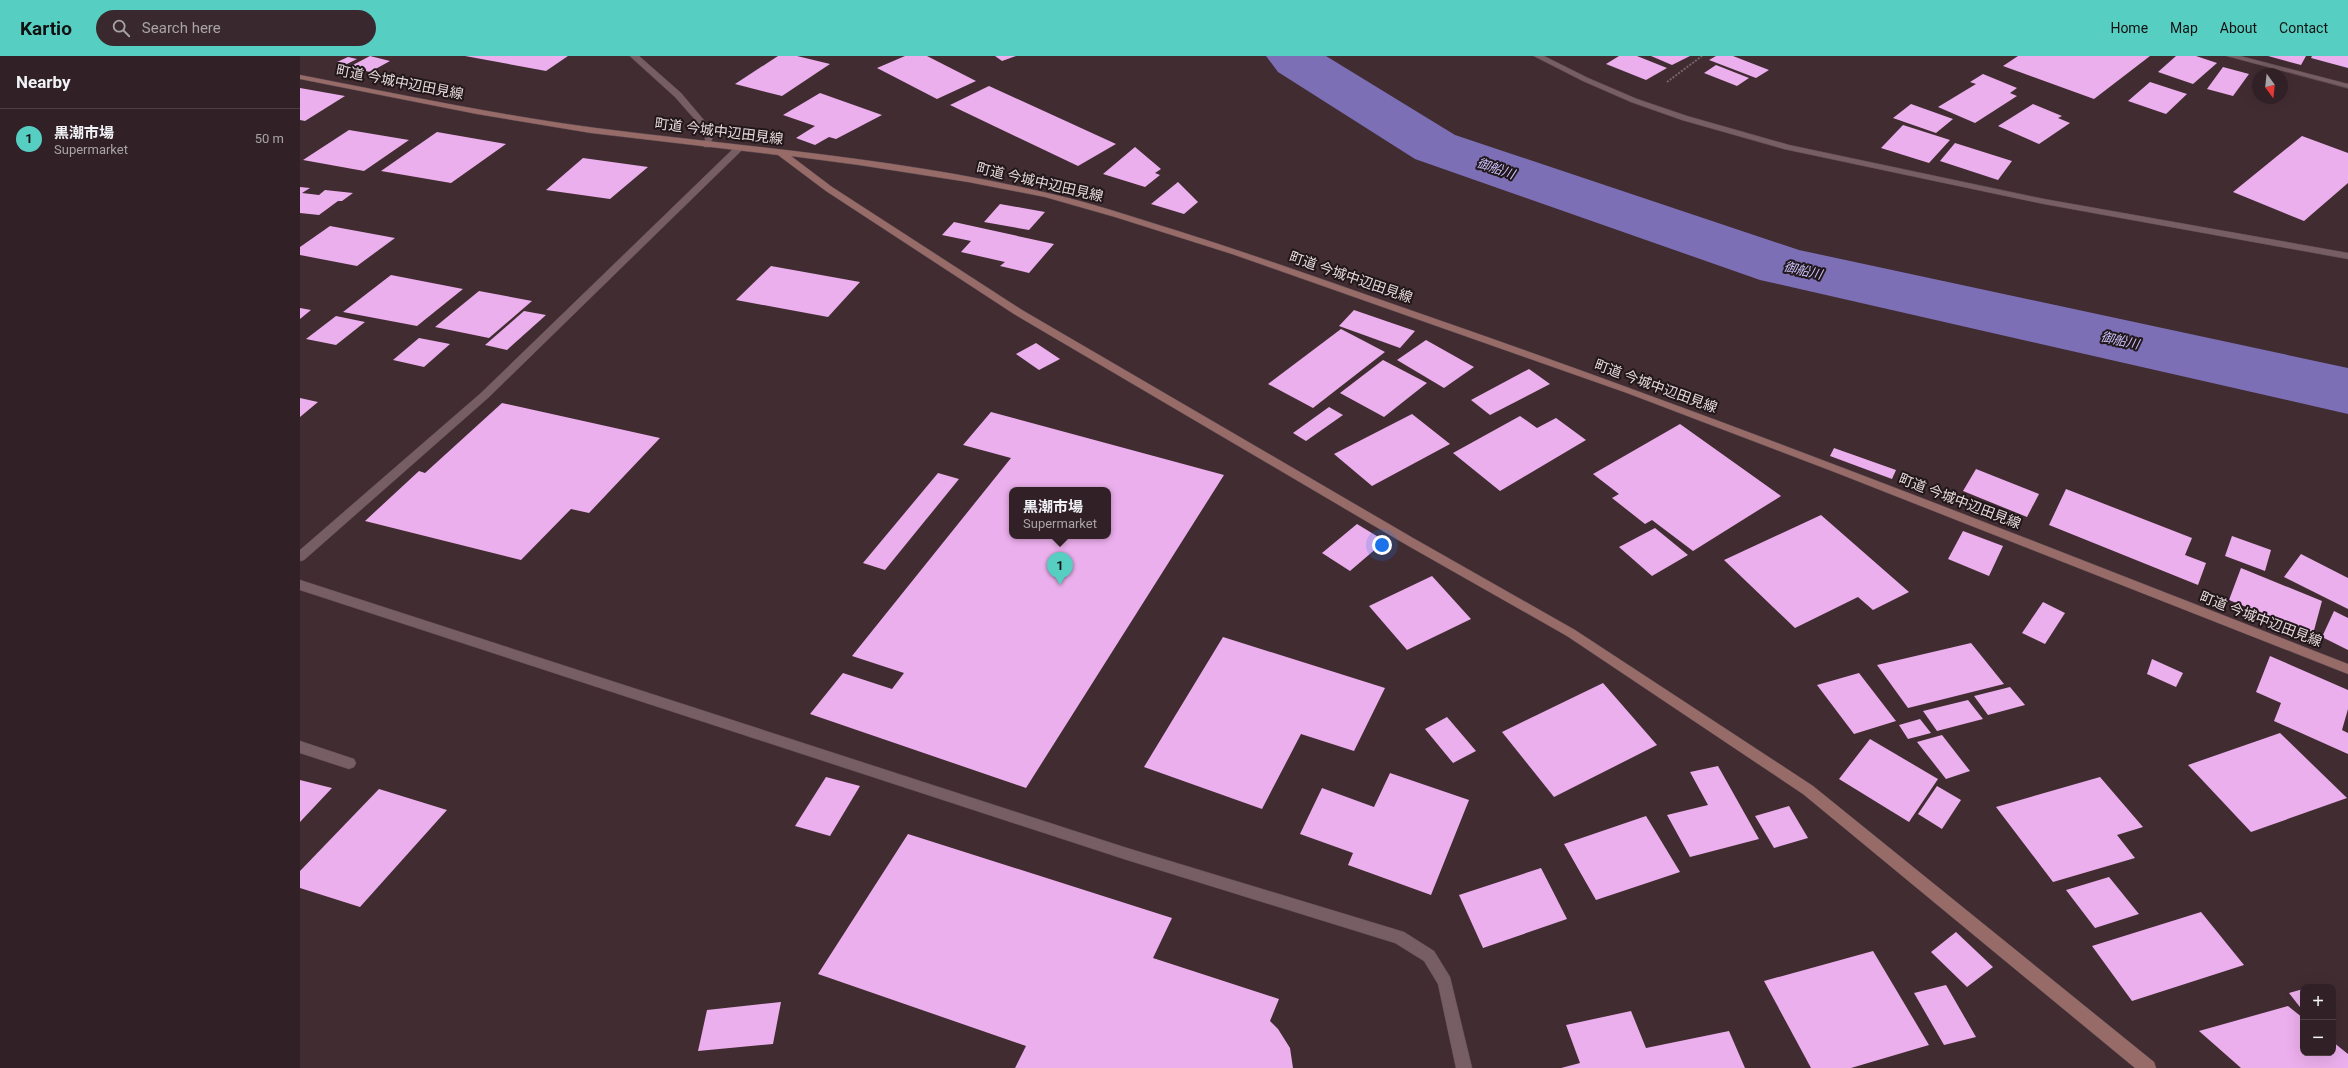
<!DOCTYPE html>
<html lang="en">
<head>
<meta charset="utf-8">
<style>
	:root { --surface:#312126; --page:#39292e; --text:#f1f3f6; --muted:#a8a3a7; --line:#4c3e43; --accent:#57cec2 }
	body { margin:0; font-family:Roboto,"Noto Sans JP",sans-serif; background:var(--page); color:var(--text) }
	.controls { position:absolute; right:12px; bottom:12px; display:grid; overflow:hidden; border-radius:8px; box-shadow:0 4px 16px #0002 }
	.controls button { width:36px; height:36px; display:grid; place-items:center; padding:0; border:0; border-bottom:1px solid var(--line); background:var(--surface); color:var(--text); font:20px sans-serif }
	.compass { position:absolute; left:1952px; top:12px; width:36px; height:36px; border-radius:50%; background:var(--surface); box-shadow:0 4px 16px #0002; rotate:165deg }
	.you { position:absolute; left:1082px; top:489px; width:14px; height:14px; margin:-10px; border:3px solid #fff; border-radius:50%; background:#1a73e8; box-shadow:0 0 0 6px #1a73e833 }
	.badge { display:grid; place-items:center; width:26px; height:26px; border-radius:50%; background:var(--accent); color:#111; font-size:13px; font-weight:700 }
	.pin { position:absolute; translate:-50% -33px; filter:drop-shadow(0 1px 2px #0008) }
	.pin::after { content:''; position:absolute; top:21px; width:14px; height:12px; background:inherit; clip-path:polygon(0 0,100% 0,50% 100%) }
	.popup { position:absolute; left:709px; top:431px; width:102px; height:52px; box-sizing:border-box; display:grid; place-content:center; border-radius:8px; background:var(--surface); filter:drop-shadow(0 1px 3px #0005); font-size:13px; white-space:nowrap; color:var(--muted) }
	.popup b { font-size:15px; color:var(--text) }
	.popup::after { content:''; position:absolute; left:50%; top:100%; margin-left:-8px; border:8px solid transparent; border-top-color:var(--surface) }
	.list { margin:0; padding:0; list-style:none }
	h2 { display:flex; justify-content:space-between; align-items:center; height:52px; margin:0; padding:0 16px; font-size:17px }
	h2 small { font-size:13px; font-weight:400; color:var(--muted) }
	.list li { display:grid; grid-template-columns:26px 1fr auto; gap:12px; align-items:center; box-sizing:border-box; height:60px; padding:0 16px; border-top:1px solid var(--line) }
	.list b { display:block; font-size:15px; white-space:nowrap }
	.list p { margin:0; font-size:13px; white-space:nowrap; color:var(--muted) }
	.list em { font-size:13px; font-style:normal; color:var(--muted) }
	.icon { flex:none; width:22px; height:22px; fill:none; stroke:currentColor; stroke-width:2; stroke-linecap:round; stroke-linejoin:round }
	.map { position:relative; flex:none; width:2048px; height:1012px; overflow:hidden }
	header { display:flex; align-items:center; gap:24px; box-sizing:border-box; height:56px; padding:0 20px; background:var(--accent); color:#111 }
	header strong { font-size:19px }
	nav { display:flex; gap:22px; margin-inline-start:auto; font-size:14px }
	.search { width:280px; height:36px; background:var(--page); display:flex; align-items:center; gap:10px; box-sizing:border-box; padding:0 14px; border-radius:22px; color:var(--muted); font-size:15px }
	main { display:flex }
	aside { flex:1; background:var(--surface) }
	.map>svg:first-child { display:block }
</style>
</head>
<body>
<header>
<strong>Kartio</strong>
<div class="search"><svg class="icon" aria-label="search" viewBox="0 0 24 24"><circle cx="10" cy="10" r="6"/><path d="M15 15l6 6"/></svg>Search here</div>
<nav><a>Home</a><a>Map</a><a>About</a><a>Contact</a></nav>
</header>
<main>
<aside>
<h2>Nearby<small></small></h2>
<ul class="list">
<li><span class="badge">1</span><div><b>黒潮市場</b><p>Supermarket</p></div><em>50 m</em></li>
</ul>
</aside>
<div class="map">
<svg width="2048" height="1012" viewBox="0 0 2048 1012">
	<rect width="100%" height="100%" fill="#412c32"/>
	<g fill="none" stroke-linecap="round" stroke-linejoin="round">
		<path fill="#7c6fb6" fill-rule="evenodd" d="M 966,0 L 1026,0 L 1155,79 L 1499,194 L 2048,312 L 2048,358 L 1460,224 L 1115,103 L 978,16 Z"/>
	</g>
	<g fill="#ecafed" fill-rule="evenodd">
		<path d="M 70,0 L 90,5 L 70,16 L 49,11 Z"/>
		<path d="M 165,0 L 268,0 L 246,15 Z"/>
		<path d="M 478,0 L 497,0 L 530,8 L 482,40 L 435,28 Z"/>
		<path d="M 605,0 L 627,0 L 676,25 L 637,43 L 577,12 Z"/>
		<path d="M 695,0 L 716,0 L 702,5 Z"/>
		<path d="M 1319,0 L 1337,0 L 1367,12 L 1346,24 L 1306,8 Z"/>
		<path d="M 1351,0 L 1390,0 L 1372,9 Z"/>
		<path d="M 1416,0 L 1433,0 L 1469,14 L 1456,22 L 1409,4 Z"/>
		<path d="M 1718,0 L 1850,0 L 1794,43 L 1703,10 Z"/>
		<path d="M 1876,0 L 1896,0 L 1917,7 L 1893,28 L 1858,16 Z"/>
		<path d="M 1968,0 L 2006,0 L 2001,9 Z"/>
		<path d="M 2012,0 L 2048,0 L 2048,12 L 2011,2 Z"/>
		<path d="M 48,1 L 57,3 L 45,9 L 37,6 Z"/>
		<path d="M 1416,9 L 1449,22 L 1437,30 L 1404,17 Z"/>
		<path d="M 1923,11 L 1949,18 L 1933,40 L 1907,33 Z"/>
		<path d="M 1683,18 L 1717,32 L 1710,37 L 1717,40 L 1675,67 L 1638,51 L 1676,28 L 1670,26 Z"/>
		<path d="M 1850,26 L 1887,38 L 1866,58 L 1828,45 Z"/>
		<path d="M 689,30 L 816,88 L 778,110 L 650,49 Z"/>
		<path d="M 0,32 L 45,40 L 5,65 L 0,64 Z"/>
		<path d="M 520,37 L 582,59 L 536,83 L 529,81 L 515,89 L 496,82 L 515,70 L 483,59 Z"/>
		<path d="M 1611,48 L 1653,63 L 1636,77 L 1593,62 Z"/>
		<path d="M 1733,48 L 1762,60 L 1758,62 L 1770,67 L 1739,88 L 1698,70 Z"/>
		<path d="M 1603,69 L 1650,84 L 1629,107 L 1581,92 Z"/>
		<path d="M 49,74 L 109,84 L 64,115 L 3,104 Z"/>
		<path d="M 137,76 L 206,88 L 151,127 L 81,115 Z"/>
		<path d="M 2002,80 L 2048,97 L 2048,127 L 2004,165 L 1933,136 Z"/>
		<path d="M 1655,87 L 1712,105 L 1698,124 L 1640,105 Z"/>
		<path d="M 835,91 L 861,113 L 855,117 L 860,119 L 845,131 L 803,118 Z"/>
		<path d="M 283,102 L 348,111 L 310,143 L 246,134 Z"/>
		<path d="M 878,126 L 898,146 L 884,158 L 851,148 Z"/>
		<path d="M 0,131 L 10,132 L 2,137 L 19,139 L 25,134 L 53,137 L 42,145 L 38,145 L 19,159 L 0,157 Z"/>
		<path d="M 700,148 L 745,156 L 729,174 L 684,166 Z"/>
		<path d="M 654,166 L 754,188 L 729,217 L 700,210 L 705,206 L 661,196 L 671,185 L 642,179 Z"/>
		<path d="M 30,170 L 95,182 L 57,210 L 0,199 L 0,191 Z"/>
		<path d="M 471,210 L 560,226 L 528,261 L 436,244 Z"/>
		<path d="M 91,219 L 163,233 L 117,270 L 43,256 Z"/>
		<path d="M 179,235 L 232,245 L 189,282 L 135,271 Z"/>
		<path d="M 0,252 L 11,254 L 0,263 Z"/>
		<path d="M 1054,254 L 1115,275 L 1100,292 L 1039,270 Z"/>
		<path d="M 224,255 L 246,259 L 207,294 L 185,289 Z"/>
		<path d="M 36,260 L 65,266 L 36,289 L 6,283 Z"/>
		<path d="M 1041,273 L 1085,296 L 1013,352 L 968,328 Z"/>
		<path d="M 119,282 L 150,288 L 124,311 L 93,304 Z"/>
		<path d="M 1126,284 L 1174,311 L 1144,332 L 1097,304 Z"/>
		<path d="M 736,287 L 760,303 L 739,314 L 716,298 Z"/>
		<path d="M 1083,304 L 1127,327 L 1084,361 L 1040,337 Z"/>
		<path d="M 1229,313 L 1250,328 L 1190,359 L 1171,344 Z"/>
		<path d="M 0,342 L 18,346 L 0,361 Z"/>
		<path d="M 202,347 L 360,382 L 289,457 L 271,453 L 221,504 L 65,465 L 119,415 L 125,417 Z"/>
		<path d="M 1029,351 L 1043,359 L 1006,385 L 993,377 Z"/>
		<path d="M 691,356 L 924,419 L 726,732 L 510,658 L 543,617 L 592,633 L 604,617 L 552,600 L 711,402 L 663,389 ZM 712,434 L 808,434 L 808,480 L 712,480 Z"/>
		<path d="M 1112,358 L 1150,388 L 1072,430 L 1034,398 Z"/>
		<path d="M 1220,360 L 1237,372 L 1256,362 L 1286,384 L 1200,435 L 1153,397 Z"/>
		<path d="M 1380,368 L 1481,440 L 1393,495 L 1352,464 L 1345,468 L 1312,442 L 1319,438 L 1293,418 Z"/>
		<path d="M 1534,392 L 1596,414 L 1592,423 L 1530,400 Z"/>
		<path d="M 1676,413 L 1739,438 L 1727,461 L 1663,435 Z"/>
		<path d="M 638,417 L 659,423 L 585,514 L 563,507 Z"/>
		<path d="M 1766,433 L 1892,482 L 1885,499 L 1906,507 L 1898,529 L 1749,469 Z"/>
		<path d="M 1521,459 L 1609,536 L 1573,554 L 1558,541 L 1495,572 L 1424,504 Z"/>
		<path d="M 1057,468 L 1085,485 L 1050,515 L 1022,497 Z"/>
		<path d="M 1355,472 L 1388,499 L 1352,520 L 1319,491 Z"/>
		<path d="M 1663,475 L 1703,490 L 1689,520 L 1648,503 Z"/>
		<path d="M 1932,480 L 1971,494 L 1965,515 L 1925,500 Z"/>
		<path d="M 2001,498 L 2048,522 L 2048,553 L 1984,521 Z"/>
		<path d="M 1941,512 L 2022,545 L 2013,578 L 1929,544 Z"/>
		<path d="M 1132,520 L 1171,563 L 1107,594 L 1069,550 Z"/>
		<path d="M 1743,546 L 1765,557 L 1745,588 L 1722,577 Z"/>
		<path d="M 2034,555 L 2048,562 L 2048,594 L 2022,581 Z"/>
		<path d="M 923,581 L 1085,632 L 1054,695 L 1001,678 L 962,753 L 844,711 Z"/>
		<path d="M 1671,587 L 1704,628 L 1608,652 L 1577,609 Z"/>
		<path d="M 1970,600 L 2048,634 L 2048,653 L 2042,674 L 2048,677 L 2048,698 L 1974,665 L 1981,647 L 1956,636 Z"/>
		<path d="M 1852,603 L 1883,617 L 1876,631 L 1847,618 Z"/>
		<path d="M 1559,617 L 1596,665 L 1554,678 L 1517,629 Z"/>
		<path d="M 1303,627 L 1357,689 L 1254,741 L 1202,676 Z"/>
		<path d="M 1710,631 L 1725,649 L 1688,659 L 1674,640 Z"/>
		<path d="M 1668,644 L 1683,663 L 1637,675 L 1623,655 Z"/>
		<path d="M 1147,661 L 1176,695 L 1153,707 L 1125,673 Z"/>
		<path d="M 1620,663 L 1631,677 L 1608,683 L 1599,669 Z"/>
		<path d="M 1980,677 L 2047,742 L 1951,776 L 1888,709 Z"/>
		<path d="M 1642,679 L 1670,715 L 1646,723 L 1617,686 Z"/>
		<path d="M 1570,683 L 1638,723 L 1609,766 L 1539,723 Z"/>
		<path d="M 1418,710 L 1459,783 L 1390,801 L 1367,759 L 1408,749 L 1390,716 Z"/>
		<path d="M 1090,717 L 1169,744 L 1131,839 L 1048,809 L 1053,797 L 1000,778 L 1022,732 L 1074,751 Z"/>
		<path d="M 526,721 L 560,730 L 530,780 L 495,770 Z"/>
		<path d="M 1800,721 L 1843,771 L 1817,779 L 1835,802 L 1753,826 L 1696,751 Z"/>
		<path d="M 0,724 L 32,732 L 0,766 Z"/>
		<path d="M 1637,730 L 1661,744 L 1642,773 L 1618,758 Z"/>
		<path d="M 79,733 L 147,754 L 60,851 L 0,832 L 0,815 Z"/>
		<path d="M 1489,750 L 1508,782 L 1474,792 L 1455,760 Z"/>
		<path d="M 1346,760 L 1380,816 L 1296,844 L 1264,788 Z"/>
		<path d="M 608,778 L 872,862 L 853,902 L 979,943 L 970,965 L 978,973 L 990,992 L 993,1012 L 715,1012 L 726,990 L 518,918 Z"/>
		<path d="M 1241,812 L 1267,863 L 1183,892 L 1159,839 Z"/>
		<path d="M 1809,821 L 1839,858 L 1795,872 L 1766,834 Z"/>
		<path d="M 1901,856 L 1944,909 L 1832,945 L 1792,890 Z"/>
		<path d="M 1656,876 L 1693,911 L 1667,931 L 1631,896 Z"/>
		<path d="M 1573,895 L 1629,989 L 1551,1012 L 1511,1012 L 1464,925 Z"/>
		<path d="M 1646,929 L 1676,981 L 1644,989 L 1614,937 Z"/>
		<path d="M 2003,933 L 2003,955 L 1989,937 Z"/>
		<path d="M 481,946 L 473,988 L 398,995 L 407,954 Z"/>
		<path d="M 1988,950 L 2003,962 L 2003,997 L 2033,997 L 2033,986 L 2048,998 L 2048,1012 L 1941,1012 L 1899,975 Z"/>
		<path d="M 1331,955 L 1346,992 L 1429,975 L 1445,1012 L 1261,1012 L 1280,1007 L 1266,969 Z"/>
	</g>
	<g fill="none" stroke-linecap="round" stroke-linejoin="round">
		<defs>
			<g id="street">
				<path d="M 330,0 L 339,0 L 381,37 L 414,76 L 410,91 L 404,91 L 406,76 L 375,41 Z"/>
				<path d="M 1234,0 L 1244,0 L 1288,22 L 1337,43 L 1387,60 L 1489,89 L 1744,143 L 2048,197 L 2048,203 L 1744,148 L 1484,93 L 1382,64 L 1331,46 L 1283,25 Z"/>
				<path d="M 1927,0 L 1940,0 L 2048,28 L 2048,32 Z"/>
				<path d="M 438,90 L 441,91 L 441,95 L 189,341 L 4,504 L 0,505 L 0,494 L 181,337 L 435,91 Z"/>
				<path d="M 0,524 L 827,792 L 1104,876 L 1134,895 L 1150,921 L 1172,1012 L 1156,1012 L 1138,928 L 1124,905 L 1095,887 L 827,804 L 0,534 Z"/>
				<path d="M 0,685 L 54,703 L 56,707 L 54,711 L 49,713 L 0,697 Z"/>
			</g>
			<path id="secondary" d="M 0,19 C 98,38 197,59 296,72 C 446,91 597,102 743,136 C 789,146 833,161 878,175 C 970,204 1061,237 1153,269 C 1454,374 1751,492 2048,608 L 2048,618 L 1537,417 L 1327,337 L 932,198 L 815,161 L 745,141 L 668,126 L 559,109 L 491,100 L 532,131 L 722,254 L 1113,482 L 1275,574 L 1513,730 L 1854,1006 L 1856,1012 L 1835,1012 L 1503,738 L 1267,580 L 1105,488 L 714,258 L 526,135 L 478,99 L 291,77 L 177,58 L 0,23 Z"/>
		</defs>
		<use href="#street" stroke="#5d4b50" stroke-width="1"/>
		<use href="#secondary" stroke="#5d4b50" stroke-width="1"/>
		<path stroke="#77656a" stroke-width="2" stroke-dasharray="2 1.5" stroke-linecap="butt" d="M 1367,26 L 1402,0"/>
		<use href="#street" fill="#765e64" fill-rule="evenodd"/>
		<use href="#secondary" fill="#966b68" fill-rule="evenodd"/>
	</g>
	<g text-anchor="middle" stroke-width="4" stroke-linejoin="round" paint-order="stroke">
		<g font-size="13" font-style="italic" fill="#cbc3fe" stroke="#21171a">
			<text transform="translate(1196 112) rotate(19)" y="5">御船川</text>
			<text transform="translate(1503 214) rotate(13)" y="5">御船川</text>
			<text transform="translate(1820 284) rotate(12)" y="5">御船川</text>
		</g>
		<g font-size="14" fill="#e7d9dc" stroke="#21171a">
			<text transform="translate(100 26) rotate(11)" y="5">町道 今城中辺田見線</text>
			<text transform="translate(419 75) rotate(7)" y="5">町道 今城中辺田見線</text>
			<text transform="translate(740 126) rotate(13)" y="5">町道 今城中辺田見線</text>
			<text transform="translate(1051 221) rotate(19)" y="5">町道 今城中辺田見線</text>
			<text transform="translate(1356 330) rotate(20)" y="5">町道 今城中辺田見線</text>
			<text transform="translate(1660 445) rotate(21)" y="5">町道 今城中辺田見線</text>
			<text transform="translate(1961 563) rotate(21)" y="5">町道 今城中辺田見線</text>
		</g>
	</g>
</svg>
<div class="controls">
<button>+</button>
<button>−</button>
</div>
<svg class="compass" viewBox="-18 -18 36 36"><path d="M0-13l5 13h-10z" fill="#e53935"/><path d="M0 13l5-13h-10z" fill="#a8a3a7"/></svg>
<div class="you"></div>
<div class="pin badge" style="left:760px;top:529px">1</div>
<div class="popup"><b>黒潮市場</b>Supermarket</div>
</div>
</main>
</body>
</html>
